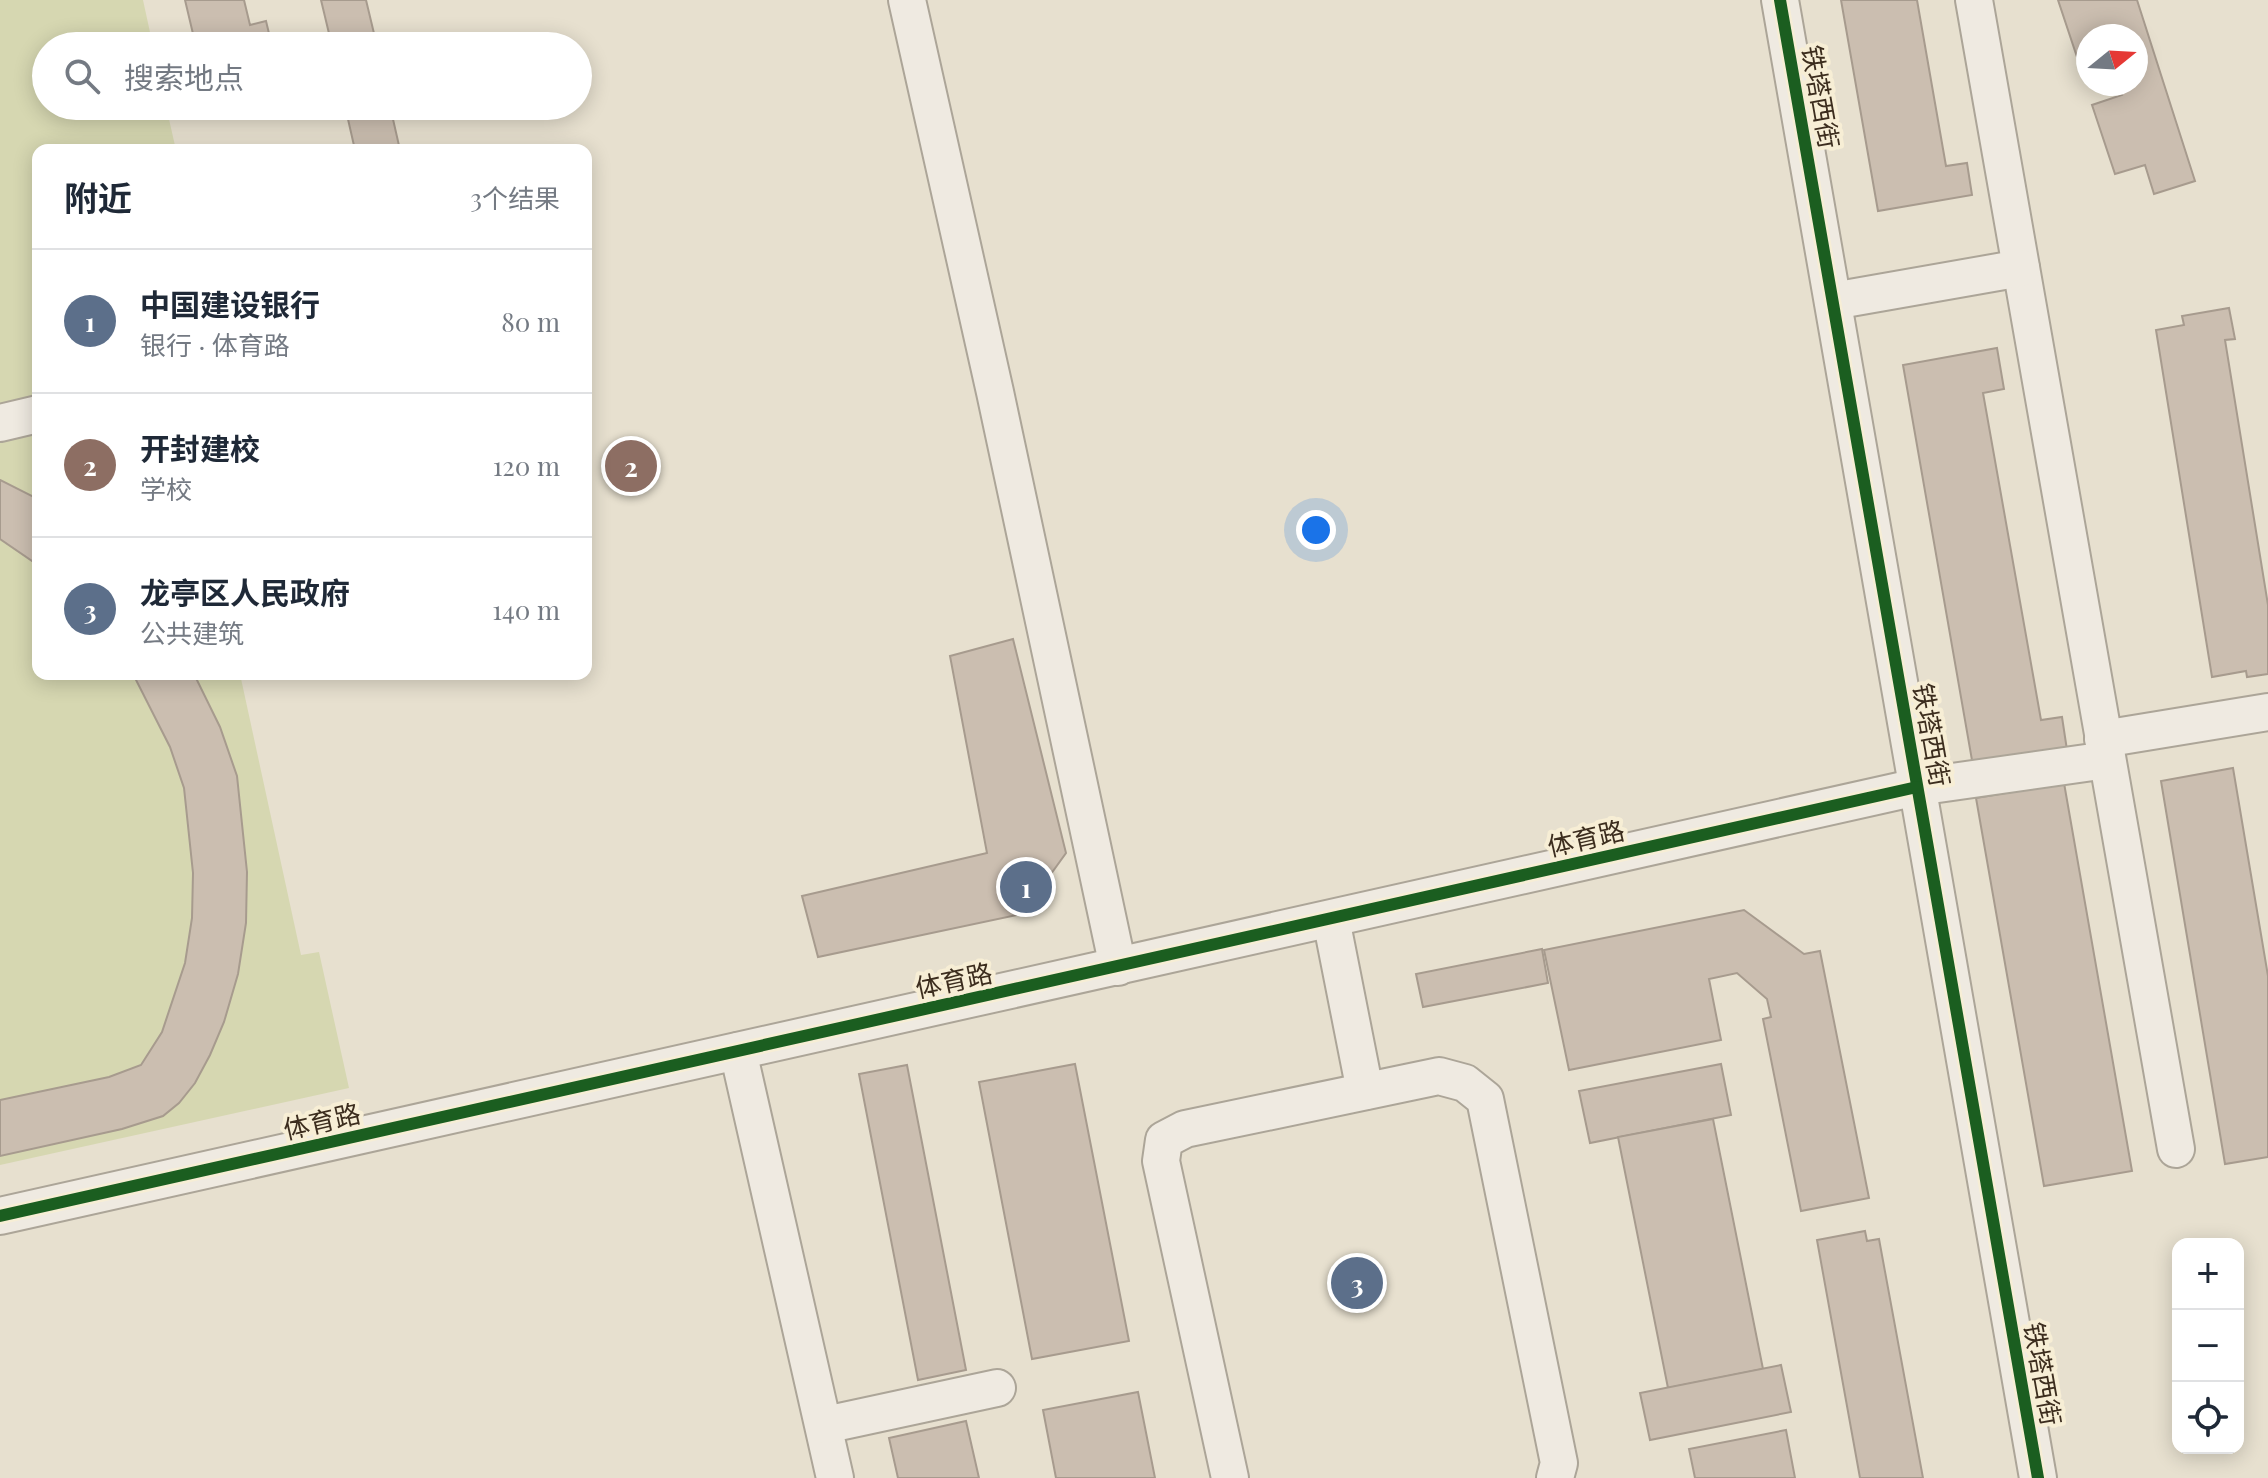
<!DOCTYPE html>
<html lang="zh">
<head>
<meta charset="utf-8">
<style>
	:root { --surface:#fff; --page:#f6f6f7; --text:#1f2937; --muted:#747a83; --line:#e0e1e3; --accent:#d93025 }
	body { margin:0; font-family:"Playfair Display","Noto Sans SC",serif; background:var(--page); color:var(--text) }
	.controls { position:absolute; right:24px; bottom:24px; display:grid; overflow:hidden; border-radius:16px; box-shadow:0 4px 20px #0003 }
	.controls button { width:72px; height:72px; display:grid; place-items:center; padding:0; border:0; border-bottom:2px solid var(--line); background:var(--surface); color:var(--text); font:40px sans-serif }
	.compass { position:absolute; left:2076px; top:24px; width:72px; height:72px; border-radius:50%; background:var(--surface); box-shadow:0 4px 20px #0003; rotate:72deg }
	.you { position:absolute; left:1316px; top:530px; width:28px; height:28px; margin:-20px; border:6px solid #fff; border-radius:50%; background:#1a73e8; box-shadow:0 0 0 12px #1a73e833 }
	.badge { display:grid; place-items:center; width:52px; height:52px; border-radius:50%; background:var(--accent); color:#fff; font-size:26px; font-weight:700 }
	.pin { position:absolute; translate:-50% -50%; border:4px solid #fff; box-shadow:0 2px 8px #0006 }
	.list { margin:0; padding:0; list-style:none }
	h2 { display:flex; justify-content:space-between; align-items:center; height:104px; margin:0; padding:0 32px; font-size:34px }
	h2 small { font-size:26px; font-weight:400; color:var(--muted) }
	.list li { display:grid; grid-template-columns:52px 1fr auto; gap:24px; align-items:center; box-sizing:border-box; height:144px; padding:0 32px; border-top:2px solid var(--line) }
	.list b { display:block; font-size:30px; white-space:nowrap }
	.list p { margin:0; font-size:26px; white-space:nowrap; color:var(--muted) }
	.list em { font-size:26px; font-style:normal; color:var(--muted) }
	.icon { flex:none; width:44px; height:44px; fill:none; stroke:currentColor; stroke-width:2; stroke-linecap:round; stroke-linejoin:round }
	.map { position:relative; flex:none; width:2268px; height:1478px; overflow:hidden }
	.search { position:absolute; background:var(--surface); box-shadow:0 4px 20px #0003; left:32px; top:32px; width:560px; height:88px; display:flex; align-items:center; gap:20px; box-sizing:border-box; padding:0 28px; border-radius:44px; color:var(--muted); font-size:30px }
	.panel { position:absolute; background:var(--surface); box-shadow:0 4px 20px #0003; left:32px; top:144px; width:560px; height:536px; border-radius:16px }
	.map>svg:first-child { display:block }
</style>
</head>
<body>
<div class="map">
<svg width="2268" height="1478" viewBox="0 0 2268 1478">
	<rect width="100%" height="100%" fill="#e7e0cf"/>
	<path fill="#d6d7b1" d="M 0,0 L 143,0 L 153,46 L 46,46 L 46,106 L 166,106 L 176,150 L 38,150 L 38,674 L 240,674 L 301,955 L 319,952 L 349,1088 L 0,1165 Z"/>
	<g fill="#cbbeb0" stroke="#a79b8e" stroke-width="2">
		<path d="M 185,0 L 244,0 L 250,25 L 266,21 L 272,46 L 175,46 L 174,43 L 194,38 Z"/>
		<path d="M 321,0 L 366,0 L 377,46 L 332,46 Z"/>
		<path d="M 1841,0 L 1917,0 L 1946,166 L 1967,163 L 1972,195 L 1878,211 Z"/>
		<path d="M 2058,0 L 2137,0 L 2195,181 L 2154,194 L 2145,165 L 2115,174 L 2092,105 L 2122,95 L 2118,84 L 2136,84 L 2136,36 L 2088,36 L 2088,53 L 2077,57 Z"/>
		<path d="M 345,106 L 390,106 L 400,150 L 355,150 Z"/>
		<path d="M 2229,308 L 2235,339 L 2225,340 L 2268,605 L 2268,674 L 2247,677 L 2246,671 L 2212,677 L 2156,330 L 2184,325 L 2182,316 Z"/>
		<path d="M 1997,348 L 2004,389 L 1983,393 L 2041,720 L 2062,717 L 2067,750 L 1973,766 L 1903,365 Z"/>
		<path d="M 0,480 L 38,499 L 38,565 L 0,539 Z"/>
		<path d="M 1013,639 L 1066,853 L 1022,914 L 818,957 L 802,896 L 987,853 L 950,656 Z"/>
		<path d="M 133,674 L 194,674 L 220,727 L 237,776 L 247,872 L 246,923 L 238,974 L 224,1022 L 210,1055 L 195,1083 L 179,1103 L 163,1116 L 122,1129 L 0,1156 L 0,1100 L 109,1077 L 141,1065 L 162,1032 L 185,963 L 192,918 L 193,873 L 184,788 L 170,747 Z"/>
		<path d="M 2233,768 L 2268,976 L 2268,1157 L 2225,1164 L 2161,781 Z"/>
		<path d="M 2064,783 L 2132,1171 L 2044,1186 L 1976,798 Z"/>
		<path d="M 1744,910 L 1804,954 L 1820,951 L 1869,1198 L 1801,1211 L 1763,1019 L 1771,1017 L 1767,999 L 1737,973 L 1709,979 L 1721,1040 L 1569,1070 L 1544,950 Z"/>
		<path d="M 1542,949 L 1548,983 L 1423,1007 L 1416,974 Z"/>
		<path d="M 1075,1064 L 1129,1341 L 1032,1359 L 979,1082 Z"/>
		<path d="M 1721,1064 L 1731,1115 L 1590,1143 L 1579,1091 Z"/>
		<path d="M 907,1065 L 966,1370 L 918,1380 L 859,1074 Z"/>
		<path d="M 1713,1119 L 1763,1369 L 1668,1388 L 1618,1137 Z"/>
		<path d="M 1865,1231 L 1867,1241 L 1879,1239 L 1923,1478 L 1860,1478 L 1817,1240 Z"/>
		<path d="M 1781,1365 L 1791,1412 L 1650,1440 L 1640,1393 Z"/>
		<path d="M 1138,1392 L 1155,1478 L 1056,1478 L 1043,1410 Z"/>
		<path d="M 966,1421 L 979,1478 L 898,1478 L 889,1438 Z"/>
		<path d="M 1786,1430 L 1795,1478 L 1695,1478 L 1689,1449 Z"/>
	</g>
	<g fill="none" stroke-linecap="round" stroke-linejoin="round">
		<defs>
			<g id="minor">
				<path d="M 907,0 L 995,392 L 1118,967"/>
				<path d="M 1780,0 L 2038,1478"/>
				<path d="M 1974,0 L 2176,1149"/>
				<path d="M 1833,301 L 2021,268"/>
				<path d="M 0,423 L 38,414"/>
				<path d="M 2103,739 L 2268,712"/>
				<path d="M 1331,919 L 1365,1091"/>
				<path d="M 738,1051 L 835,1478"/>
				<path d="M 0,1216 L 1917,787 L 2107,760"/>
				<path d="M 825,1425 L 997,1388"/>
				<path d="M 1230,1478 L 1161,1161 L 1164,1140 L 1185,1129 L 1439,1076 L 1465,1083 L 1485,1099 L 1559,1463 L 1555,1478"/>
			</g>
		</defs>
		<use href="#minor" stroke="#aca598" stroke-width="40"/>
		<use href="#minor" stroke="#efeae1" stroke-width="36"/>
		<defs>
			<g id="cycleway">
				<path d="M 1780,0 L 2038,1478"/>
				<path d="M 0,1216 L 1917,787"/>
			</g>
		</defs>
		<use href="#cycleway" stroke="#f7eed5" stroke-width="17"/>
		<use href="#cycleway" stroke="#1b5e20" stroke-width="12"/>
	</g>
	<g text-anchor="middle" stroke-width="8" stroke-linejoin="round" paint-order="stroke">
		<g font-size="26" fill="#3c2d1e" stroke="#f7eed5">
			<text transform="translate(1820 97) rotate(80)" y="9">铁塔西街</text>
			<text transform="translate(1931 735) rotate(80)" y="9">铁塔西街</text>
			<text transform="translate(1586 839) rotate(-13)" y="9">体育路</text>
			<text transform="translate(954 981) rotate(-12)" y="9">体育路</text>
			<text transform="translate(322 1122) rotate(-13)" y="9">体育路</text>
			<text transform="translate(2042 1374) rotate(80)" y="9">铁塔西街</text>
		</g>
	</g>
</svg>
<div class="controls">
<button>+</button>
<button>−</button>
<button><svg class="icon" aria-label="locate" viewBox="0 0 24 24"><circle cx="12" cy="12" r="6"/><path d="M12 2v4M12 18v4M2 12h4M18 12h4"/></svg></button>
</div>
<svg class="compass" viewBox="-18 -18 36 36"><path d="M0-13l5 13h-10z" fill="#e53935"/><path d="M0 13l5-13h-10z" fill="#747a83"/></svg>
<div class="you"></div>
<div class="pin badge" style="left:1026px;top:887px;background:#5c6f8a">1</div>
<div class="pin badge" style="left:631px;top:466px;background:#8d6e63">2</div>
<div class="pin badge" style="left:1357px;top:1283px;background:#5c6f8a">3</div>
<div class="search"><svg class="icon" aria-label="search" viewBox="0 0 24 24"><circle cx="10" cy="10" r="6"/><path d="M15 15l6 6"/></svg>搜索地点</div>
<section class="panel">
<h2>附近<small>3个结果</small></h2>
<ul class="list">
<li><span class="badge" style="background:#5c6f8a">1</span><div><b>中国建设银行</b><p>银行 · 体育路</p></div><em>80 m</em></li>
<li><span class="badge" style="background:#8d6e63">2</span><div><b>开封建校</b><p>学校</p></div><em>120 m</em></li>
<li><span class="badge" style="background:#5c6f8a">3</span><div><b>龙亭区人民政府</b><p>公共建筑</p></div><em>140 m</em></li>
</ul>
</section>
</div>
</body>
</html>
